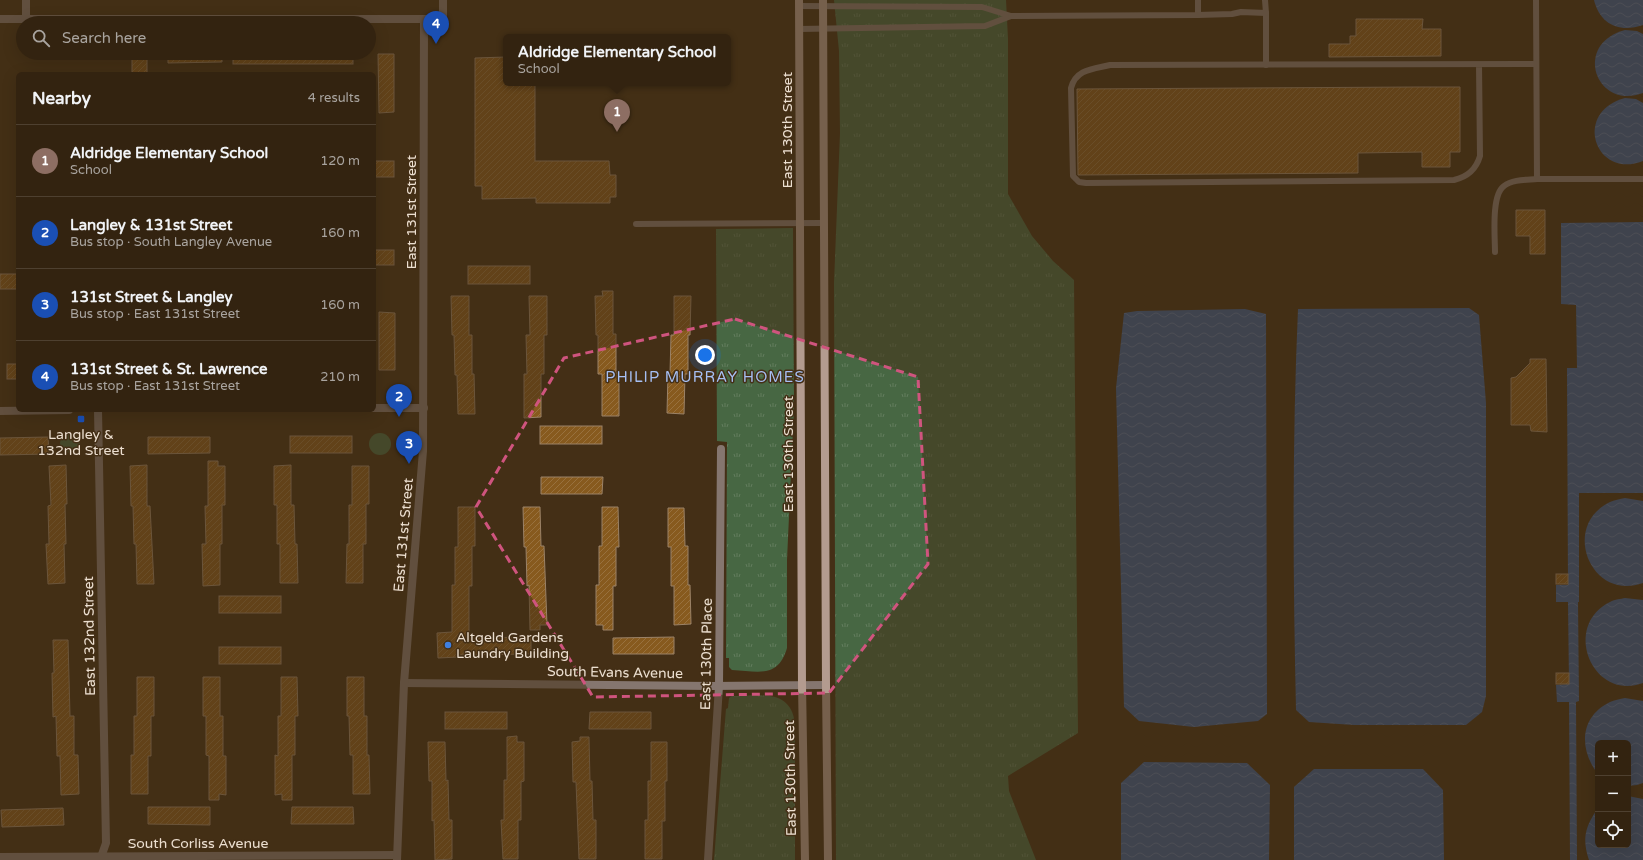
<!DOCTYPE html>
<html lang="en">
<head>
<meta charset="utf-8">
<style>
	:root { --surface:#332310; --page:#3b2b19; --text:#f1f3f6; --muted:#a9a49f; --line:#4e4030; --accent:#0b8043 }
	body { margin:0; font-family:"Varela Round",sans-serif; background:var(--page); color:var(--text) }
	.controls { position:absolute; right:12px; bottom:12px; display:grid; overflow:hidden; border-radius:6px; box-shadow:0 4px 16px #0002 }
	.controls button { width:36px; height:36px; display:grid; place-items:center; padding:0; border:0; border-bottom:1px solid var(--line); background:var(--surface); color:var(--text); font:20px sans-serif }
	.you { position:absolute; left:705px; top:355px; width:14px; height:14px; margin:-10px; border:3px solid #fff; border-radius:50%; background:#1a73e8; box-shadow:0 0 0 6px #1a73e833 }
	.badge { display:grid; place-items:center; width:26px; height:26px; border-radius:50%; background:var(--accent); color:#fff; font-size:13px; font-weight:700 }
	.pin { position:absolute; translate:-50% -33px; filter:drop-shadow(0 1px 2px #0008) }
	.pin::after { content:''; position:absolute; top:21px; width:14px; height:12px; background:inherit; clip-path:polygon(0 0,100% 0,50% 100%) }
	.popup { position:absolute; left:503px; top:34px; width:228px; height:52px; box-sizing:border-box; display:grid; place-content:center; border-radius:6px; background:var(--surface); filter:drop-shadow(0 1px 3px #0005); font-size:13px; white-space:nowrap; color:var(--muted) }
	.popup b { font-size:15px; color:var(--text) }
	.popup::after { content:''; position:absolute; left:50%; top:100%; margin-left:-8px; border:8px solid transparent; border-top-color:var(--surface) }
	.list { margin:0; padding:0; list-style:none }
	h2 { display:flex; justify-content:space-between; align-items:center; height:52px; margin:0; padding:0 16px; font-size:17px }
	h2 small { font-size:13px; font-weight:400; color:var(--muted) }
	.list li { display:grid; grid-template-columns:26px 1fr auto; gap:12px; align-items:center; box-sizing:border-box; height:72px; padding:0 16px; border-top:1px solid var(--line) }
	.list b { display:block; font-size:15px; white-space:nowrap }
	.list p { margin:0; font-size:13px; white-space:nowrap; color:var(--muted) }
	.list em { font-size:13px; font-style:normal; color:var(--muted) }
	.icon { flex:none; width:22px; height:22px; fill:none; stroke:currentColor; stroke-width:2; stroke-linecap:round; stroke-linejoin:round }
	.map { position:relative; flex:none; width:1643px; height:860px; overflow:hidden }
	.search { position:absolute; background:var(--surface); box-shadow:0 4px 16px #0002; left:16px; top:16px; width:360px; height:44px; display:flex; align-items:center; gap:10px; box-sizing:border-box; padding:0 14px; border-radius:22px; color:var(--muted); font-size:15px }
	.panel { position:absolute; background:var(--surface); box-shadow:0 4px 16px #0002; left:16px; top:72px; width:360px; height:340px; border-radius:6px }
	.map>svg:first-child { display:block }
</style>
</head>
<body>
<div class="map">
<svg width="1643" height="860" viewBox="0 0 1643 860">
	<defs>
		<pattern id="grass-tufts" width="24" height="20" patternUnits="userSpaceOnUse"><rect width="24" height="20" fill="#476743"/><path d="M3 7l-1-3M5 7V3M7 7l1-3M15 17l-1-3M17 17v-4M19 17l1-3" fill="none" stroke="#627c5d"/></pattern>
		<pattern id="water-waves" width="16" height="10" patternUnits="userSpaceOnUse"><rect width="16" height="10" fill="#3a5b90"/><path d="M0 5q4-4 8 0t8 0" fill="none" stroke="#57729f"/></pattern>
		<pattern id="building-hatch" width="6" height="6" patternUnits="userSpaceOnUse"><rect width="6" height="6" fill="#875a1e"/><path d="M-1 1l2-2M0 6l6-6M5 7l2-2" fill="none" stroke="#98713e"/></pattern>
	</defs>
	<rect width="100%" height="100%" fill="#442f16"/>
	<g fill="url(#grass-tufts)">
		<path d="M 834,0 L 1006,0 L 1008,39 L 1008,194 L 1032,236 L 1053,261 L 1074,280 L 1078,733 L 1008,776 L 1009,791 L 1036,860 L 836,860 L 834,283 L 840,133 L 839,51 Z"/>
		<path d="M 793,228 L 794,407 L 787,560 L 787,648 C 778,679 758,671 732,670 L 729,667 L 729,658 L 726,658 L 727,442 L 717,441 L 716,229 Z"/>
		<path d="M 732,696 C 760,696 791,688 795,724 L 795,860 L 714,860 L 726,709 L 728,708 L 729,698 Z"/>
	</g>
	<g fill="#476743">
		<circle cx="380" cy="444" r="11"/>
		<circle cx="70" cy="443" r="10"/>
	</g>
	<g fill="url(#water-waves)">
		<path d="M 1594,0 L 1643,0 L 1643,25 C 1620,33 1600,25 1594,0 Z"/>
		<path d="M 1625,30 L 1637,31 L 1643,34 L 1643,93 C 1596,111 1572,44 1625,30 Z"/>
		<path d="M 1625,98 L 1636,99 L 1643,103 L 1643,161 C 1595,180 1572,112 1625,98 Z"/>
		<path d="M 1643,222 L 1643,493 L 1579,493 L 1579,602 L 1578,602 L 1579,701 L 1576,702 L 1577,860 L 1570,860 L 1569,702 L 1557,702 L 1556,685 L 1569,684 L 1568,602 L 1556,602 L 1556,585 L 1568,585 L 1567,368 L 1577,368 L 1576,305 L 1561,304 L 1561,223 Z"/>
		<path d="M 1469,308 L 1479,315 L 1486,403 L 1486,696 L 1482,712 L 1466,725 L 1354,725 L 1309,722 L 1296,710 C 1293,577 1292,443 1298,309 Z"/>
		<path d="M 1245,309 L 1266,314 L 1267,714 L 1258,721 L 1194,727 L 1139,721 L 1124,707 L 1116,388 L 1124,313 L 1137,311 Z"/>
		<path d="M 1625,498 L 1643,501 L 1643,583 C 1591,602 1560,526 1610,502 C 1614,500 1620,499 1625,498 Z"/>
		<path d="M 1625,598 L 1643,600 L 1643,683 C 1593,702 1561,626 1610,602 C 1615,599 1621,599 1625,598 Z"/>
		<path d="M 1625,698 L 1643,701 L 1643,783 L 1637,785 L 1628,786 L 1628,743 L 1598,743 L 1598,774 C 1579,750 1579,717 1610,702 C 1614,700 1620,699 1625,698 Z"/>
		<path d="M 1144,762 L 1247,763 L 1270,785 L 1269,860 L 1121,860 L 1121,783 Z"/>
		<path d="M 1314,769 L 1423,769 L 1443,790 L 1444,860 L 1294,860 L 1294,787 Z"/>
		<path d="M 1628,796 L 1643,799 L 1643,860 L 1589,860 C 1582,838 1585,827 1598,808 L 1598,845 L 1628,845 Z"/>
	</g>
	<g fill="url(#building-hatch)" stroke="#9b8267">
		<path d="M 1356,19 L 1423,19 L 1422,29 L 1441,29 L 1441,56 L 1329,57 L 1329,44 L 1350,44 L 1350,36 L 1356,36 Z"/>
		<rect x="132" y="53" width="15" height="21"/>
		<path d="M 168,53 L 222,53 L 222,62 L 168,63 Z"/>
		<rect x="233" y="53" width="120" height="11"/>
		<path d="M 378,54 L 394,54 L 394,112 L 379,113 Z"/>
		<path d="M 506,57 L 506,83 L 535,83 L 535,161 L 609,161 L 610,175 L 616,175 L 616,197 L 610,197 L 610,203 L 536,203 L 536,198 L 482,199 L 482,186 L 475,186 L 475,58 Z"/>
		<path d="M 1414,87 L 1460,87 L 1460,152 L 1450,152 L 1450,167 L 1422,167 L 1422,152 L 1358,153 L 1358,173 L 1078,175 L 1077,89 Z"/>
		<rect x="374" y="161" width="20" height="16"/>
		<path d="M 1516,210 L 1545,210 L 1545,254 L 1530,254 L 1530,236 L 1516,236 Z"/>
		<rect x="374" y="250" width="20" height="15"/>
		<rect x="468" y="266" width="62" height="18"/>
		<rect x="0" y="274" width="18" height="15"/>
		<path d="M 602,291 L 613,291 L 613,334 L 616,334 L 616,373 L 619,373 L 619,416 L 602,416 L 602,374 L 598,374 L 598,335 L 596,335 L 595,296 L 603,296 Z"/>
		<path d="M 451,296 L 469,296 L 469,335 L 472,335 L 472,374 L 474,374 L 475,414 L 458,414 L 457,375 L 455,375 L 454,335 L 452,335 Z"/>
		<path d="M 529,296 L 547,296 L 547,335 L 544,335 L 544,374 L 541,374 L 541,417 L 524,418 L 524,374 L 527,374 L 526,335 L 530,335 Z"/>
		<path d="M 674,296 L 691,296 L 690,335 L 688,335 L 688,374 L 685,374 L 684,414 L 667,413 L 668,374 L 670,374 L 671,335 L 674,335 Z"/>
		<path d="M 379,312 L 395,313 L 395,370 L 379,370 Z"/>
		<path d="M 1530,359 L 1546,359 L 1547,432 L 1531,431 L 1530,425 L 1511,425 L 1511,378 L 1516,377 L 1530,363 Z"/>
		<rect x="7" y="364" width="11" height="15"/>
		<rect x="540" y="426" width="62" height="18"/>
		<rect x="290" y="436" width="62" height="17"/>
		<path d="M 48,437 L 49,454 L 0,455 L 0,438 Z"/>
		<path d="M 148,437 L 210,437 L 210,453 L 148,454 Z"/>
		<path d="M 208,461 L 218,461 L 218,466 L 225,466 L 225,505 L 222,505 L 222,544 L 220,544 L 220,585 L 203,586 L 202,544 L 206,544 L 205,506 L 208,506 Z"/>
		<path d="M 66,465 L 67,504 L 65,504 L 66,544 L 64,544 L 65,583 L 48,584 L 46,544 L 49,544 L 48,506 L 51,505 L 49,466 Z"/>
		<path d="M 147,465 L 147,506 L 150,506 L 154,584 L 137,584 L 136,544 L 134,544 L 133,506 L 131,506 L 130,466 Z"/>
		<path d="M 291,465 L 291,505 L 294,505 L 295,544 L 297,544 L 298,583 L 280,583 L 280,544 L 277,544 L 277,505 L 274,505 L 274,466 Z"/>
		<path d="M 352,466 L 369,466 L 369,504 L 366,504 L 366,544 L 363,544 L 363,583 L 346,583 L 347,544 L 349,544 L 349,505 L 352,505 Z"/>
		<path d="M 541,477 L 603,477 L 602,494 L 541,494 Z"/>
		<path d="M 458,507 L 475,507 L 475,546 L 472,546 L 472,586 L 469,586 L 469,638 L 531,637 L 531,654 L 459,655 L 459,657 L 438,658 L 437,633 L 452,632 L 452,585 L 455,585 L 455,547 L 458,547 Z"/>
		<path d="M 523,507 L 540,507 L 541,546 L 544,546 L 547,625 L 540,625 L 540,630 L 530,630 L 529,585 L 527,586 L 526,547 L 524,547 Z"/>
		<path d="M 602,507 L 618,507 L 619,547 L 616,547 L 616,586 L 613,586 L 613,630 L 603,630 L 603,625 L 596,625 L 596,585 L 599,585 L 599,546 L 602,546 Z"/>
		<path d="M 668,508 L 684,508 L 685,546 L 688,546 L 688,585 L 690,585 L 691,624 L 674,625 L 674,586 L 671,586 L 671,547 L 668,547 Z"/>
		<rect x="1556" y="574" width="12" height="10"/>
		<rect x="219" y="596" width="62" height="17"/>
		<path d="M 674,637 L 674,654 L 613,654 L 613,638 Z"/>
		<path d="M 53,640 L 68,640 L 70,716 L 74,716 L 74,755 L 78,755 L 79,794 L 61,795 L 60,756 L 57,756 L 56,716 L 53,717 L 52,673 L 54,673 Z"/>
		<rect x="219" y="647" width="62" height="17"/>
		<rect x="1556" y="673" width="13" height="11"/>
		<path d="M 137,677 L 154,677 L 154,716 L 151,716 L 151,756 L 148,756 L 148,794 L 131,794 L 131,755 L 134,755 L 134,716 L 137,716 Z"/>
		<path d="M 203,677 L 220,677 L 220,716 L 223,716 L 223,756 L 226,756 L 226,795 L 219,794 L 219,800 L 209,800 L 209,756 L 206,755 L 206,716 L 203,716 Z"/>
		<path d="M 281,677 L 297,677 L 298,716 L 295,716 L 295,755 L 292,755 L 292,800 L 282,800 L 282,794 L 275,795 L 275,755 L 278,756 L 278,716 L 281,716 Z"/>
		<path d="M 347,677 L 364,677 L 364,716 L 367,716 L 367,755 L 369,755 L 370,794 L 353,794 L 353,755 L 350,755 L 349,716 L 347,716 Z"/>
		<rect x="445" y="712" width="62" height="17"/>
		<path d="M 590,712 L 651,712 L 651,729 L 589,729 Z"/>
		<path d="M 517,736 L 517,742 L 524,742 L 524,781 L 521,782 L 521,820 L 518,820 L 518,859 L 503,859 L 501,820 L 504,820 L 504,780 L 507,780 L 507,737 Z"/>
		<path d="M 580,737 L 589,737 L 590,781 L 592,781 L 593,820 L 596,820 L 596,859 L 579,859 L 576,782 L 573,782 L 572,742 L 580,741 Z"/>
		<path d="M 428,742 L 445,742 L 446,781 L 448,780 L 449,820 L 452,820 L 452,859 L 435,860 L 434,820 L 432,821 L 432,781 L 429,781 Z"/>
		<path d="M 651,742 L 667,742 L 667,781 L 665,781 L 665,821 L 662,821 L 662,859 L 645,859 L 645,820 L 648,820 L 648,781 L 651,781 Z"/>
		<path d="M 148,807 L 210,807 L 210,825 L 148,824 Z"/>
		<path d="M 292,807 L 353,807 L 354,824 L 291,824 Z"/>
		<path d="M 63,808 L 64,825 L 2,827 L 1,810 Z"/>
	</g>
	<g fill="none" stroke-linecap="round" stroke-linejoin="round">
		<g stroke="#85766f" stroke-width="6">
			<path d="M 1198,0 L 1198,15"/>
			<path d="M 1536,0 L 1537,179"/>
			<path d="M 799,6 L 982,7 L 1011,16 L 985,26 L 799,29"/>
			<path d="M 1266,13 L 1266,65"/>
			<path d="M 1011,16 L 1198,15 L 1232,14 L 1241,12 L 1266,13 L 1265,0"/>
			<path d="M 1479,65 L 1480,156 C 1476,170 1467,177 1454,180 L 1086,183 L 1079,182 L 1073,176 L 1071,88 C 1076,69 1093,69 1110,65 L 1536,64"/>
			<path d="M 636,224 L 824,223"/>
			<path d="M 1495,252 C 1495,237 1491,195 1504,186 C 1513,179 1527,180 1537,179 L 1643,179"/>
		</g>
		<g stroke="#85766f" stroke-width="8">
			<path d="M 26,0 L 26,19"/>
			<path d="M 0,19 L 443,19 L 443,0"/>
			<path d="M 374,408 L 424,408"/>
			<path d="M 98,410 L 106,843 L 100,860"/>
			<path d="M 0,411 L 69,410"/>
			<path d="M 404,683 L 711,686 L 826,685"/>
			<path d="M 0,857 L 397,855"/>
			<path d="M 397,860 L 404,683 L 423,451 L 424,19"/>
			<path d="M 708,860 L 719,686 L 721,449"/>
		</g>
		<g stroke="#b39b8f" stroke-width="8">
			<path d="M 799,0 L 802,685 L 805,860"/>
			<path d="M 823,0 L 826,685 L 828,860"/>
		</g>
	</g>
	<path d="M0 0H1643V860H0ZM 735,319 L 918,377 L 928,564 L 829,693 L 593,697 L 476,507 L 564,358 Z" fill="#442f16" fill-opacity=".55" fill-rule="evenodd"/>
	<path fill="none" stroke="#cf547e" stroke-width="3" stroke-dasharray="8 5" stroke-linejoin="round" d="M 735,319 L 918,377 L 928,564 L 829,693 L 593,697 L 476,507 L 564,358 Z"/>
	<rect fill="#1a4fb4" stroke="#442f16" stroke-width="1.5" x="77" y="415" width="8" height="8" rx="2"/>
	<circle fill="#3f7fe0" stroke="#442f16" stroke-width="1.5" cx="448" cy="645" r="4"/>
	<g text-anchor="middle" stroke-width="3" stroke-linejoin="round" paint-order="stroke">
		<g font-size="14" fill="#ecdfd0" stroke="#442f16">
			<text transform="translate(787 130) rotate(-90)" y="5">East 130th Street</text>
			<text transform="translate(411 212) rotate(-90)" y="5">East 131st Street</text>
			<text transform="translate(788 454) rotate(-90)" y="5">East 130th Street</text>
			<text transform="translate(403 535) rotate(-85)" y="5">East 131st Street</text>
			<text transform="translate(89 636) rotate(-91)" y="5">East 132nd Street</text>
			<text transform="translate(706 654) rotate(-89)" y="5">East 130th Place</text>
			<text transform="translate(615 672) rotate(1)" y="5">South Evans Avenue</text>
			<text transform="translate(790 778) rotate(-91)" y="5">East 130th Street</text>
			<text x="198" y="848">South Corliss Avenue</text>
		</g>
		<g font-size="14" fill="#ecdfd0" stroke="#442f16">
			<text x="81" y="439">Langley &amp;<tspan x="81" dy="16">132nd Street</tspan></text>
			<text x="456" y="642" text-anchor="start">Altgeld Gardens<tspan x="456" dy="16">Laundry Building</tspan></text>
		</g>
		<g font-size="15" letter-spacing="1" fill="#a6bff3" stroke="#442f16">
			<text x="705" y="382">PHILIP MURRAY HOMES</text>
		</g>
	</g>
</svg>
<div class="controls">
<button>+</button>
<button>−</button>
<button><svg class="icon" aria-label="locate" viewBox="0 0 24 24"><circle cx="12" cy="12" r="6"/><path d="M12 2v4M12 18v4M2 12h4M18 12h4"/></svg></button>
</div>
<div class="you"></div>
<div class="pin badge" style="left:617px;top:132px;background:#8d6e63">1</div>
<div class="popup"><b>Aldridge Elementary School</b>School</div>
<div class="pin badge" style="left:399px;top:417px;background:#1a4fb4">2</div>
<div class="pin badge" style="left:409px;top:464px;background:#1a4fb4">3</div>
<div class="pin badge" style="left:436px;top:44px;background:#1a4fb4">4</div>
<div class="search"><svg class="icon" aria-label="search" viewBox="0 0 24 24"><circle cx="10" cy="10" r="6"/><path d="M15 15l6 6"/></svg>Search here</div>
<section class="panel">
<h2>Nearby<small>4 results</small></h2>
<ul class="list">
<li><span class="badge" style="background:#8d6e63">1</span><div><b>Aldridge Elementary School</b><p>School</p></div><em>120 m</em></li>
<li><span class="badge" style="background:#1a4fb4">2</span><div><b>Langley &amp; 131st Street</b><p>Bus stop · South Langley Avenue</p></div><em>160 m</em></li>
<li><span class="badge" style="background:#1a4fb4">3</span><div><b>131st Street &amp; Langley</b><p>Bus stop · East 131st Street</p></div><em>160 m</em></li>
<li><span class="badge" style="background:#1a4fb4">4</span><div><b>131st Street &amp; St. Lawrence</b><p>Bus stop · East 131st Street</p></div><em>210 m</em></li>
</ul>
</section>
</div>
</body>
</html>
